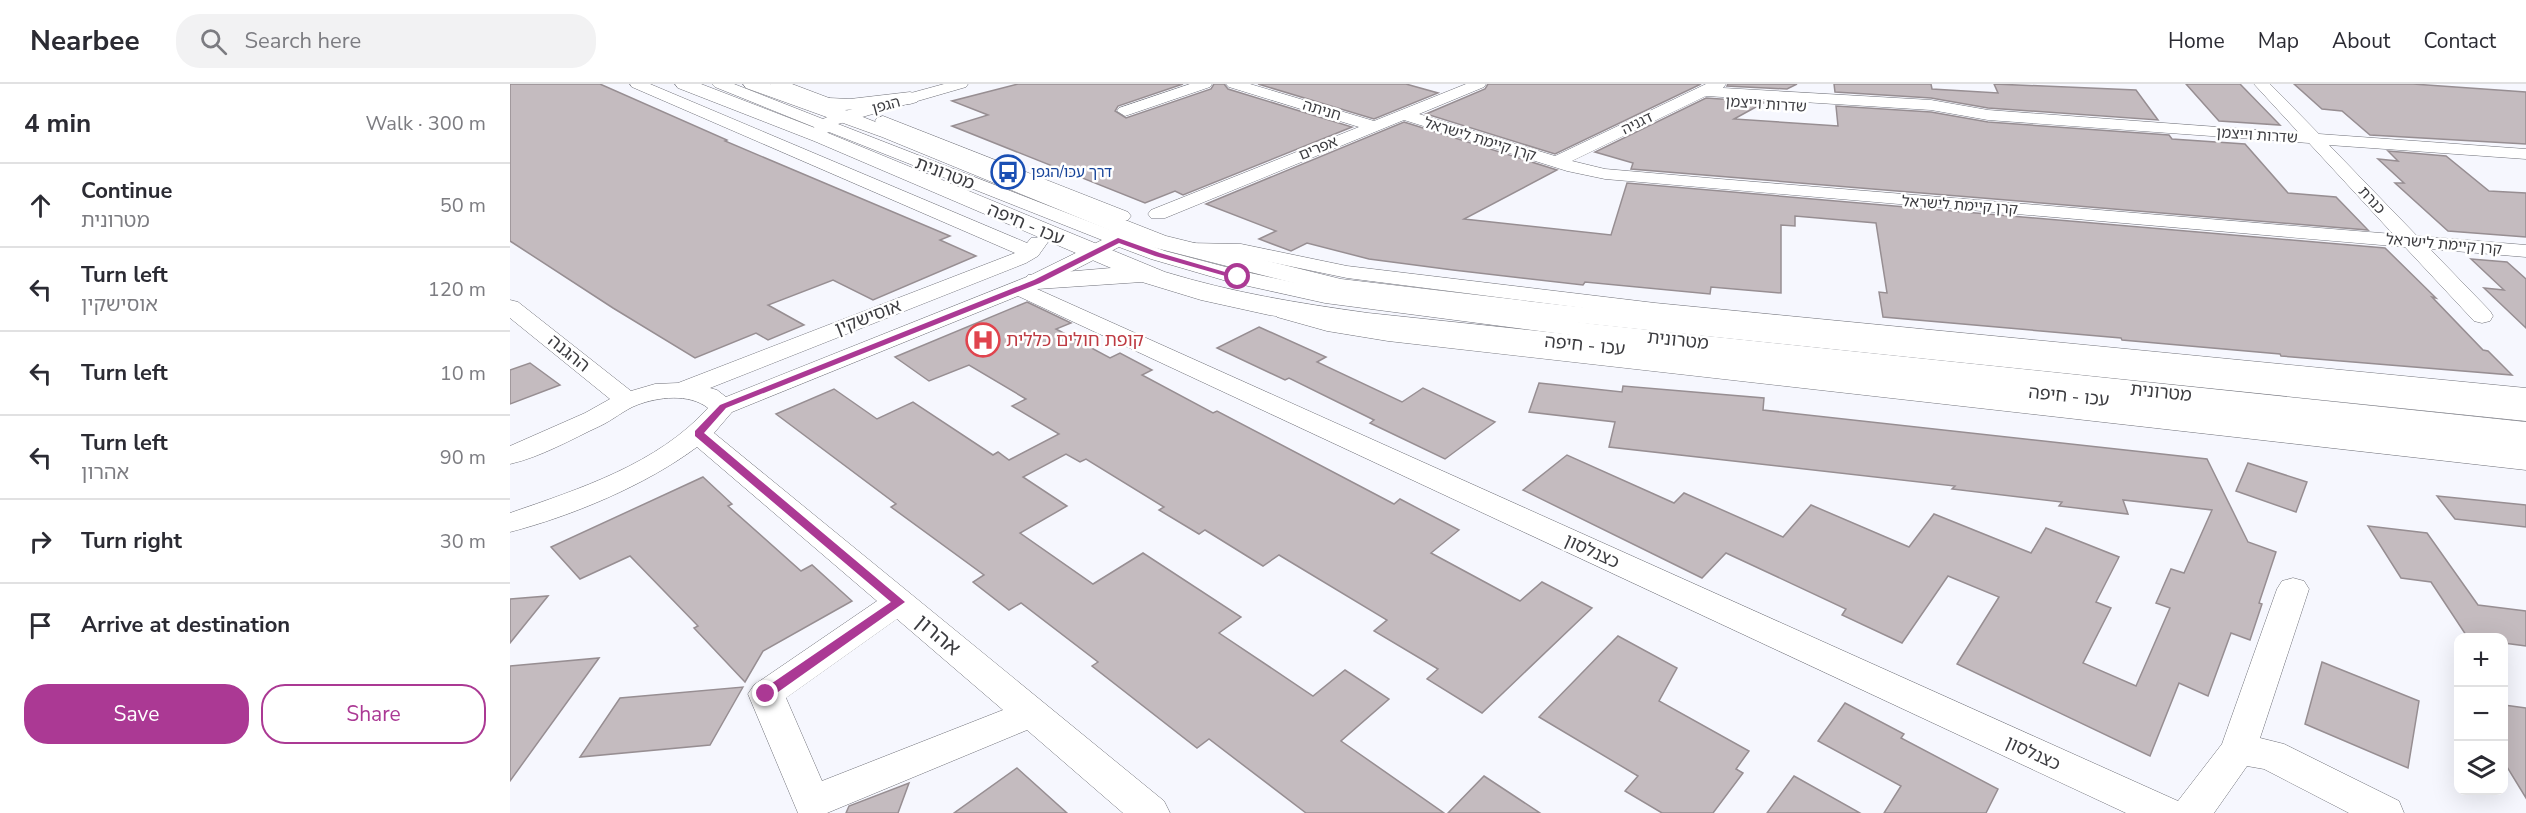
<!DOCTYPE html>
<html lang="en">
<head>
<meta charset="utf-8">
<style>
	:root { --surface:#fff; --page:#f2f2f3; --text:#2b2b33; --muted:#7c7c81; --line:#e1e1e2; --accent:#ab3994 }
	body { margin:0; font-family:"Nunito Sans","Noto Sans Hebrew",sans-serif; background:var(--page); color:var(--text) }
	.controls { position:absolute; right:18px; bottom:18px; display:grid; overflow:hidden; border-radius:12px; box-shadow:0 6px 24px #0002 }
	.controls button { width:54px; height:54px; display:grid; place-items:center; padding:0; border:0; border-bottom:2px solid var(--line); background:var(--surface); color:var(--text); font:30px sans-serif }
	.stop { position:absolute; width:18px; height:18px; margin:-14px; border:4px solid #ab3994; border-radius:50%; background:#fff }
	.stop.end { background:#ab3994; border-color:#fff; box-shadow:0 2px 6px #0008 }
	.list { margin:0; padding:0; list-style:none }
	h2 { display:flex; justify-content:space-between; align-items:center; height:78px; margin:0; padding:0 24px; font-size:26px }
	h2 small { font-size:20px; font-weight:400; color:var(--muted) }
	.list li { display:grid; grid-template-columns:39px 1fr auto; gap:18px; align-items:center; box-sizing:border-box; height:84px; padding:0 24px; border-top:2px solid var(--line) }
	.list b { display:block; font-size:22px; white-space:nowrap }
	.list p { margin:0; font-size:20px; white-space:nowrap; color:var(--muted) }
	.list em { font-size:20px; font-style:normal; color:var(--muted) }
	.actions { display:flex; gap:12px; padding:18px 24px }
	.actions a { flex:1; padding:14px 0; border:2px solid var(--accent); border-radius:24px; text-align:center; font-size:21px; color:var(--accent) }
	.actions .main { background:var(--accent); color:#fff }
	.icon { flex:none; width:33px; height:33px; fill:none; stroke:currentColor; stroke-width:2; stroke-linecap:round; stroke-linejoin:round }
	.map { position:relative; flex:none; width:2016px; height:729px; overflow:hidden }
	header { display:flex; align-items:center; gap:36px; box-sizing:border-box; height:84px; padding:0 30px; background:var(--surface); border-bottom:2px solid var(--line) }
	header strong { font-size:28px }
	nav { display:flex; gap:33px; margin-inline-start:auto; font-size:21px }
	.search { width:420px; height:54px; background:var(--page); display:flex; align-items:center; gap:15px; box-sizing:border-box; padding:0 21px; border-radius:24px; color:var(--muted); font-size:22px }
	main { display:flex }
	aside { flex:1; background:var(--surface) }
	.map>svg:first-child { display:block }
</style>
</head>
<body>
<header>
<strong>Nearbee</strong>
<div class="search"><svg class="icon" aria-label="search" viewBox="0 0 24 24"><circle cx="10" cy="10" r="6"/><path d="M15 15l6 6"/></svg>Search here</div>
<nav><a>Home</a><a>Map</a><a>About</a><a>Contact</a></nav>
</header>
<main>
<aside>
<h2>4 min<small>Walk · 300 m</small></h2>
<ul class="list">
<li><svg class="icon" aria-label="ahead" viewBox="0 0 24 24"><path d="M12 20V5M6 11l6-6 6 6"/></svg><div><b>Continue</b><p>מטרונית</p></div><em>50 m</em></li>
<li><svg class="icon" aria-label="left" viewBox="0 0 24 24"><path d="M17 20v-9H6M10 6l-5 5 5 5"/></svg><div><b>Turn left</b><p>אוסישקין</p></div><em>120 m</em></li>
<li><svg class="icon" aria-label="left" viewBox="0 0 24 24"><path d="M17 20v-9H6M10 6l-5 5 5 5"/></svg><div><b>Turn left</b></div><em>10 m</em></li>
<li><svg class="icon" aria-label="left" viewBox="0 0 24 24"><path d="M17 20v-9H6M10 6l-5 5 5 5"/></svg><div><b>Turn left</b><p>אהרון</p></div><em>90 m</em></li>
<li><svg class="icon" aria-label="right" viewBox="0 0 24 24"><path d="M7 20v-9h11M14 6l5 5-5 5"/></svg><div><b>Turn right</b></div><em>30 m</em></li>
<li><svg class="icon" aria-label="arrive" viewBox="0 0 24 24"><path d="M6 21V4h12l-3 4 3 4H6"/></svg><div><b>Arrive at destination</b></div></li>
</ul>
<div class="actions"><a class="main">Save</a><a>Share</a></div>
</aside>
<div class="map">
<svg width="2016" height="729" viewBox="0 0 2016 729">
	<rect width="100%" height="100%" fill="#f6f7fe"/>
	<g fill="#c4bbbf" stroke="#978e92" stroke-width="1.5">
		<path d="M 0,0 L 90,0 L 217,56 L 215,57 L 440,152 L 430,156 L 466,172 L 363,216 L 323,196 L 258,221 L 294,241 L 258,256 L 246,249 L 185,274 L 103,224 L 0,157 Z"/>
		<path d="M 508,0 L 673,0 L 608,22 L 605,27 L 616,34 L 701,5 L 704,0 L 714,0 L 718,5 L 842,43 L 673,111 L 665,107 L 635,119 L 442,42 L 478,31 L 442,17 Z"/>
		<path d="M 748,0 L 896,0 L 928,9 L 864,35 Z"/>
		<path d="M 978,0 L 1191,0 L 1045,70 L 916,30 L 975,5 Z"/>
		<path d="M 1218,0 L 1287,0 L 1277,5 L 1217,2 Z"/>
		<path d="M 1324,0 L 1421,0 L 1422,5 L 1488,9 L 1484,0 L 1626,6 L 1648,36 L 1478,24 L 1421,14 L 1325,8 Z"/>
		<path d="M 1676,0 L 1730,0 L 1770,41 L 1709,37 Z"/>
		<path d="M 1784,0 L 1903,0 L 2016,8 L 2016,60 L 1860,51 L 1832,27 L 1812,25 Z"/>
		<path d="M 1196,14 L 1255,18 L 1224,35 L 1328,42 L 1326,22 L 1421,28 L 1478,38 L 1659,51 L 1662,55 L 1735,60 L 1778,109 L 1826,113 L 1858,146 L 1121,85 L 1123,79 L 1085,68 Z"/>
		<path d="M 894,38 L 1047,86 L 954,135 L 1101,151 L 1117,99 L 1875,164 L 1926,214 L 1922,213 L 1973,266 L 1978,267 L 2002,291 L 1771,272 L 1770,270 L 1612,256 L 1611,254 L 1373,233 L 1369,208 L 1377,209 L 1366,139 L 1285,132 L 1285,142 L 1271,141 L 1271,209 L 1201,203 L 1200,210 L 1075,198 L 1073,201 L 943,186 L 859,175 L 797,159 L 781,167 L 749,155 L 766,147 L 696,120 Z"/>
		<path d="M 1878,67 L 1936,72 L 1979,107 L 2016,109 L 2016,153 L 1938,147 L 1885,99 L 1894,99 L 1868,75 L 1888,77 Z"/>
		<path d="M 1961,175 L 1997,178 L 2016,195 L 2016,244 L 1974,204 L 1994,206 Z"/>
		<path d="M 517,218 L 561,239 L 546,245 L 600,274 L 610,269 L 642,286 L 632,291 L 703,329 L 707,327 L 884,420 L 890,415 L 949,446 L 921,469 L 1010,517 L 1032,498 L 1082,524 L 972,629 L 917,595 L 928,585 L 864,547 L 877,536 L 769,471 L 753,482 L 695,446 L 689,450 L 649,426 L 654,423 L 576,375 L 570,378 L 556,370 L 513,393 L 557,422 L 510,449 L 583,500 L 633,469 L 731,533 L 709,549 L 803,612 L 835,586 L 879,615 L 831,657 L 934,729 L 796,729 L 699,655 L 687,664 L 582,582 L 588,578 L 511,519 L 499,526 L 463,498 L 474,491 L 381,423 L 386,420 L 266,330 L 324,305 L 367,335 L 403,318 L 483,371 L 488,368 L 499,376 L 549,350 L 502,322 L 516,315 L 459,281 L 419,297 L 385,273 Z"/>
		<path d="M 749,243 L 816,273 L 807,278 L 892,318 L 913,304 L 985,338 L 935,375 L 860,339 L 864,336 L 779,294 L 775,296 L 707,264 Z"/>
		<path d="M 20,279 L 50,301 L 0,320 L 0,286 Z"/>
		<path d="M 1029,299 L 1112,308 L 1113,302 L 1254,314 L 1253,326 L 1697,375 L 1738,458 L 1766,468 L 1749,519 L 1752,520 L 1740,556 L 1721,549 L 1698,612 L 1669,599 L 1640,672 L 1447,580 L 1489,513 L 1438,492 L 1392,559 L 1332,531 L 1336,525 L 1216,469 L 1192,494 L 1013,406 L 1057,371 L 1164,419 L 1174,409 L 1273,453 L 1301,421 L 1399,463 L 1424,430 L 1521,469 L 1536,444 L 1609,473 L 1586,518 L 1601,524 L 1573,579 L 1626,602 L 1660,524 L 1646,519 L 1661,485 L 1674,489 L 1702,426 L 1613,416 L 1618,430 L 1549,422 L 1552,418 L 1442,405 L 1445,402 L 1099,363 L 1105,338 L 1019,328 Z"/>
		<path d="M 1738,379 L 1797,398 L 1786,428 L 1726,407 Z"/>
		<path d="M 193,393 L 222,420 L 218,422 L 291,487 L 302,481 L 342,517 L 253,567 L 235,598 L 184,544 L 188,542 L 120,472 L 70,495 L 41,463 Z"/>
		<path d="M 1927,412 L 2016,421 L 2016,443 L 1945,435 Z"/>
		<path d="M 1858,442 L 1917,449 L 1968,521 L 2016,527 L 2016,562 L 1994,559 L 1994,554 L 1958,554 L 1921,498 L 1891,494 Z"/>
		<path d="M 38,512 L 0,559 L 0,515 Z"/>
		<path d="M 1108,552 L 1167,584 L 1149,617 L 1239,667 L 1226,685 L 1233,689 L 1203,729 L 1152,729 L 1115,707 L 1128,692 L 1029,633 Z"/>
		<path d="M 89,574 L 0,697 L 0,582 Z"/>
		<path d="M 1812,578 L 1909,617 L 1898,684 L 1795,640 Z"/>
		<path d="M 233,603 L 200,661 L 70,673 L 110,614 Z"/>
		<path d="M 1335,619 L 1394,650 L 1391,654 L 1488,705 L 1476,729 L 1374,729 L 1391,702 L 1308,657 Z"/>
		<path d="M 1994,621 L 2016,624 L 2016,714 L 1994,678 Z"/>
		<path d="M 507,684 L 557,729 L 444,729 Z"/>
		<path d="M 974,692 L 1030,729 L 938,729 Z"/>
		<path d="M 1284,692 L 1350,729 L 1257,729 Z"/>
		<path d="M 399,699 L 388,729 L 336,729 L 339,722 Z"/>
	</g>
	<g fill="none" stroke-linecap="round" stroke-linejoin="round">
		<defs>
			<g id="minor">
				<path d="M 120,0 L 140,0 L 517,159 L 521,154 L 535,154 L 538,158 L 528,172 L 516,179 L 200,304 L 207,306 L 216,313 L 519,192 L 592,156 L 319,48 L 312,51 L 306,50 L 304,43 L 205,3 L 202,0 L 224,0 L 313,35 L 324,30 L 434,0 L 458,0 L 456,3 L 328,40 L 655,167 L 731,187 L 815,205 L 1083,240 L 2016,338 L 2016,354 L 1083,254 L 815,219 L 720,198 L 641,175 L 609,163 L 527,205 L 1668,717 L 1712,660 L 1767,505 L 1772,497 L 1783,494 L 1794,497 L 1799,505 L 1750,654 L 1774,660 L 1889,717 L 1894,729 L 1839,729 L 1754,685 L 1737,682 L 1704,729 L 1616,729 L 508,212 L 222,328 L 204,349 L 654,717 L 660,729 L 613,729 L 517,646 L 317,729 L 288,729 L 238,610 L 244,601 L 367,517 L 187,363 C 136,401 62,432 0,448 L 0,429 C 69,405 148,380 198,324 C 179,309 148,313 127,321 C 114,326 103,336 90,342 C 62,355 31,373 0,380 L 0,362 L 75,329 L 100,315 L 0,234 L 0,216 L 8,218 L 121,307 L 145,300 L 168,299 L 505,169 L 122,3 ZM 387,535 L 493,626 L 312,697 L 276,614 Z"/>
				<path d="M 260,0 L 282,0 L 327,17 L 329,20 L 321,25 L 315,23 L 263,3 Z"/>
				<path d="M 680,0 L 702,0 L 700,3 L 621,30 L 615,32 L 607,27 L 609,24 Z"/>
				<path d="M 716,0 L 740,0 L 864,37 L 956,0 L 976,0 L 974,3 L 909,30 L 1045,72 L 1196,0 L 1216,0 L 1213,4 L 1421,16 L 1478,26 L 1789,49 L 1744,0 L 1760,0 L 1809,50 L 2016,65 L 2016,75 L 1819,61 L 1907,152 L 2016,161 L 2016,173 L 1920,165 L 1980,227 L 1983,232 L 1980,237 L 1972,239 L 1964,237 L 1895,163 L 1095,95 L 1057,87 L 894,36 L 655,134 L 641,134 L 638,130 L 641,126 L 849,43 L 719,3 ZM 1196,12 L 1421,26 L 1478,36 L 1799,59 L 1883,150 L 1210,95 L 1095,85 L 1062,77 Z"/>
				<path d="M 373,32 L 618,128 L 621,132 L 618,136 L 604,136 L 367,40 L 365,37 L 367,34 Z"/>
				<path d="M 676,159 L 731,160 L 837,182 L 1145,219 L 2016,304 L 2016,320 L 1145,233 L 837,194 L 731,172 L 669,169 L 666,165 L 669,161 Z"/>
				<path d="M 775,221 L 819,234 L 878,243 L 2016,370 L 2016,386 L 878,257 L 817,247 L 767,233 L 764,228 L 767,223 Z"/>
			</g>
			<g id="highway">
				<path d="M 165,0 L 191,0 L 318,49 L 655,188 C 724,209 787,219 858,229 L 2016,351 L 2016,371 L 858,245 L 759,231 L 691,216 L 632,198 L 527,205 L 518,203 L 514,197 L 518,191 L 601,184 L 304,57 L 168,4 Z"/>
				<path d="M 233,0 L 260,0 L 311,18 L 319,14 L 340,15 L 400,8 L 407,10 L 409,14 L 407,18 L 400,20 L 335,26 L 656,152 L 831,195 L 1051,221 L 2016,319 L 2016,337 L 1051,237 L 831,211 L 638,162 L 372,53 L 236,4 Z"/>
			</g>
		</defs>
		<use href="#minor" stroke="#6f7078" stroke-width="1"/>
		<use href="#highway" stroke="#6f7078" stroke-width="1"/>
		<use href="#minor" fill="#fff" fill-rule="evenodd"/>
		<use href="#highway" fill="#fff" fill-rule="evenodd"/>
	</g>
	<path fill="#ab3994" d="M 608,154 L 650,169 L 732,193 L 726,195 L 645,172 L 609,159 L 530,199 L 216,324 L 194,349 L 395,518 L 261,613 L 252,613 L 250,610 L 252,606 L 381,518 L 185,352 L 185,347 L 210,321 L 524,196 Z"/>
	<defs>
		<symbol id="bus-ring" viewBox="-11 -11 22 22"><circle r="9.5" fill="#fff" stroke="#1a4fb4" stroke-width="1.5"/><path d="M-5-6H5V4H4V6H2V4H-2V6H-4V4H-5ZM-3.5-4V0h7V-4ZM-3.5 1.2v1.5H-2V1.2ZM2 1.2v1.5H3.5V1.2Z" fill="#1a4fb4"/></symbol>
		<symbol id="hospital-ring" viewBox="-11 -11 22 22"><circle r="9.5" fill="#fff" stroke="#e0444e" stroke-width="1.5"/><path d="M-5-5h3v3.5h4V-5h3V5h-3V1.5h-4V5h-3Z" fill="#e0444e"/></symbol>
	</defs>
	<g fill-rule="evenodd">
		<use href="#bus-ring" x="479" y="69" width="38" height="38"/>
		<use href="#hospital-ring" x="454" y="237" width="38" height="38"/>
	</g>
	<g text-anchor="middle" stroke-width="5" stroke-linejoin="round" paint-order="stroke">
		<g font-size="15" fill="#3c3c40" stroke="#fff">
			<text transform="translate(1256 20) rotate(4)" y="5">שדרות וייצמן</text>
			<text transform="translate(376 21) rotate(-15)" y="5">הגפן</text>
			<text transform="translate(812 26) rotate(17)" y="5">חניתה</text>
			<text transform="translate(1127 39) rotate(-26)" y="5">דגניה</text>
			<text transform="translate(1747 51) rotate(4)" y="5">שדרות וייצמן</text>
			<text transform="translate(970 55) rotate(17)" y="5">קרן קיימת לישראל</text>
			<text transform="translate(808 64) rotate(-22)" y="5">אפרים</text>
			<text transform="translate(1862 116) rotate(47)" y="5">כנרת</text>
			<text transform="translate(1450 121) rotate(4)" y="5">קרן קיימת לישראל</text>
			<text transform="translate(1934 160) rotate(5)" y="5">קרן קיימת לישראל</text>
		</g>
		<g font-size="15" fill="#164399" stroke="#fff" text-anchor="start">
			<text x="521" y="93">דרך עכו/הגפן</text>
		</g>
		<g font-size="18" fill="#3c3c40" stroke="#fff">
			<text transform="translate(435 89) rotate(21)" y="6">מטרונית</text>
			<text transform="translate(516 140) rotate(23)" y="6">עכו - חיפה</text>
			<text transform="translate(358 233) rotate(-21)" y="6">אוסישקין</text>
			<text transform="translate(1168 256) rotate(6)" y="6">מטרונית</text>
			<text transform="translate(1075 261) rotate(6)" y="6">עכו - חיפה</text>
			<text transform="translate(59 269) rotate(39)" y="6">ההגנה</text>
			<text transform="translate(1651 308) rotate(6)" y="6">מטרונית</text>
			<text transform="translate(1559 312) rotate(6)" y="6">עכו - חיפה</text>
			<text transform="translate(1082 467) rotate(25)" y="6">כצנלסון</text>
			<text transform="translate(1523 669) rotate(25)" y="6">כצנלסון</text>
		</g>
		<g font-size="18" fill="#be3a42" stroke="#fff" text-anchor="start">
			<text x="496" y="262">קופת חולים כללית</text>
		</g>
		<g font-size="21" fill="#3c3c40" stroke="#fff">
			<text transform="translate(428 551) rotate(40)" y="7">אהרון</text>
		</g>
	</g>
</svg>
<div class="controls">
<button>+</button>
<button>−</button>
<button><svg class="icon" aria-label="layers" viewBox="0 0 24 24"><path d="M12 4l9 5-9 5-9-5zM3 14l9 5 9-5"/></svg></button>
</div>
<div class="stop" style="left:728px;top:193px"></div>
<div class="stop end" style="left:256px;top:610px"></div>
</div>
</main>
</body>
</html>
